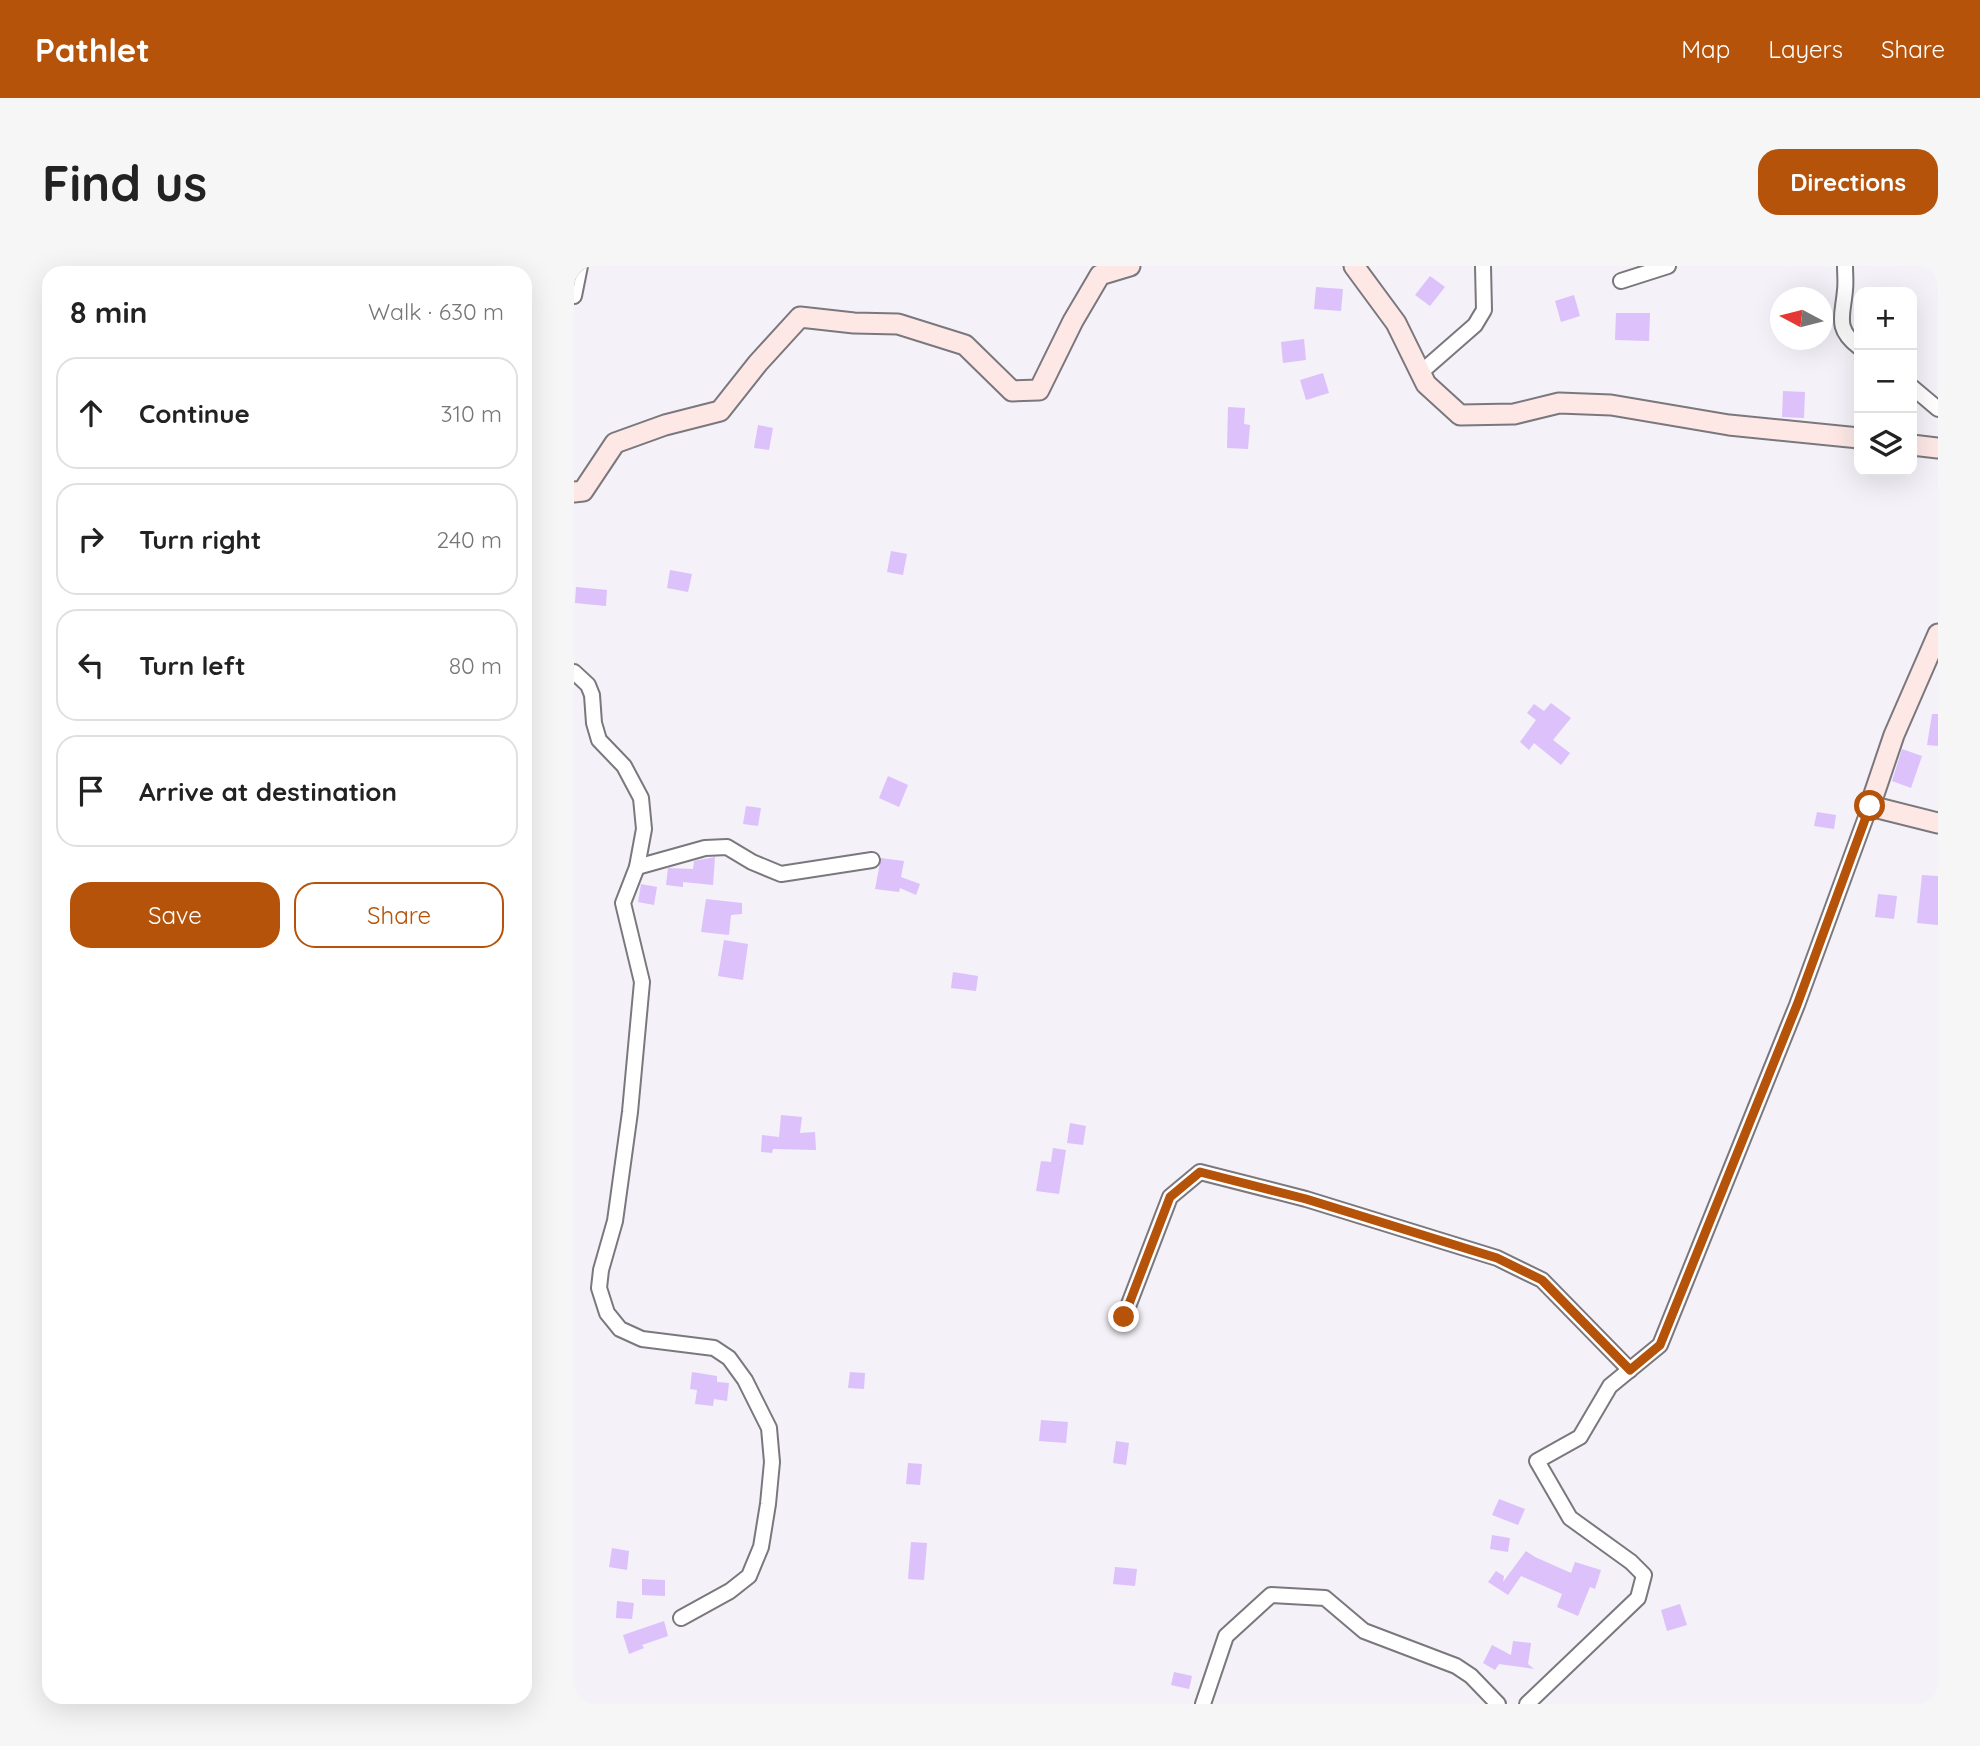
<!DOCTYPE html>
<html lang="en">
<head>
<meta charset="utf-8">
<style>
	:root { --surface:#fff; --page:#f6f6f6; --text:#222; --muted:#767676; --line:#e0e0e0; --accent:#b45309 }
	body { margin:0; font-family:Quicksand,sans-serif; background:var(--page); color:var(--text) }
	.controls { position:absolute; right:21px; top:21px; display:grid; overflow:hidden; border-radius:14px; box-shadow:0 7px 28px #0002 }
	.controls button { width:63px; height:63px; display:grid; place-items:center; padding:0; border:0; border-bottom:2px solid var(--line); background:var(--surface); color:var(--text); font:35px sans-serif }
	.compass { position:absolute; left:1196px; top:21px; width:63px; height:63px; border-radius:50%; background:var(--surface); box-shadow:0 7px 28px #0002; rotate:277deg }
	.stop { position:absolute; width:21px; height:21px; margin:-16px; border:5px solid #b45309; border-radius:50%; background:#fff }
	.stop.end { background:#b45309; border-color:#fff; box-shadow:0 2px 7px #0008 }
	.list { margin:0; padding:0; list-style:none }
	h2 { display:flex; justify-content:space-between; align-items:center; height:91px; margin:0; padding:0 28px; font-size:30px }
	h2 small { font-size:23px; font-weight:400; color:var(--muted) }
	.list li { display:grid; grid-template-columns:46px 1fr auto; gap:21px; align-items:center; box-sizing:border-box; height:112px; margin:0 14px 14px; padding:0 14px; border:2px solid var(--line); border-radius:21px }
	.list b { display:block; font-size:26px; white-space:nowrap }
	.list em { font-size:23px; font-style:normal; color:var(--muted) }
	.actions { display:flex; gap:14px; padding:21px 28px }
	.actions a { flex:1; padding:16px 0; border:2px solid var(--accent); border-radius:21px; text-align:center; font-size:24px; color:var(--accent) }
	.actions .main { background:var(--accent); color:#fff }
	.icon { flex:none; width:38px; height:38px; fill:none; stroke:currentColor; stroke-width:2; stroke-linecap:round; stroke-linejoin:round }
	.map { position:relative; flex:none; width:1364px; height:1438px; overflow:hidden; border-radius:21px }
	header { display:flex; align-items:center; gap:42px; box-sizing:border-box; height:98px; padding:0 35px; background:var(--accent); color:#fff }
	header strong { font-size:33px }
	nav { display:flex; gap:38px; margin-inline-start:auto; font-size:24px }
	.intro { display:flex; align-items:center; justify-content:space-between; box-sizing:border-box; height:168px; padding:0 42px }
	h1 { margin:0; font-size:49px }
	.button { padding:18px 32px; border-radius:21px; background:var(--accent); color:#fff; font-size:24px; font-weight:700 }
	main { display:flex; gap:42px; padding:0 42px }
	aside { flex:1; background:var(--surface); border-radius:21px; box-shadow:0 7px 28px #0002 }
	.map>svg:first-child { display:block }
</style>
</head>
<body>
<header>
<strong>Pathlet</strong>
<nav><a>Map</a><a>Layers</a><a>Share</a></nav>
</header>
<div class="intro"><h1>Find us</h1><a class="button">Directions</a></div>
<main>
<aside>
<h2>8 min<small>Walk · 630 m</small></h2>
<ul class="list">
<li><svg class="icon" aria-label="ahead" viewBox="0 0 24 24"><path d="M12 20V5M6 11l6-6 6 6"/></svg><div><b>Continue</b></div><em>310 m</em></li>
<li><svg class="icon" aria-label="right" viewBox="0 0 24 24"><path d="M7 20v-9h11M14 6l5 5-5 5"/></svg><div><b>Turn right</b></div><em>240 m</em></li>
<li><svg class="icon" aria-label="left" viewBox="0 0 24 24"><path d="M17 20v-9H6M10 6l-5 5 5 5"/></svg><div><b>Turn left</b></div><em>80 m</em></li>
<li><svg class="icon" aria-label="arrive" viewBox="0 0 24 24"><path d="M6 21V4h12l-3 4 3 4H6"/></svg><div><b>Arrive at destination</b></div></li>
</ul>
<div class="actions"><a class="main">Save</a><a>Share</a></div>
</aside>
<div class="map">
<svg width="1364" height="1438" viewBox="0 0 1364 1438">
	<rect width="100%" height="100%" fill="#f4f1f8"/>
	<g fill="#dcc1fb">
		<path d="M 856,10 L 871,21 L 856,40 L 841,29 Z"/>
		<path d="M 742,21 L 769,23 L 767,45 L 740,43 Z"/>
		<path d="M 1000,29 L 1006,50 L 987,56 L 981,35 Z"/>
		<path d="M 1042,47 L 1076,47 L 1075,75 L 1041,74 Z"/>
		<path d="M 730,73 L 732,94 L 709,97 L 707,76 Z"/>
		<path d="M 749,107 L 755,127 L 732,134 L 726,114 Z"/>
		<path d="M 1209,125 L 1231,126 L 1230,152 L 1208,151 Z"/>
		<path d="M 654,141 L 671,142 L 670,158 L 676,159 L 674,183 L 653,182 Z"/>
		<path d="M 184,159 L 199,162 L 195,184 L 180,182 Z"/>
		<path d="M 317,285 L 333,288 L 329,309 L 313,306 Z"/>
		<path d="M 96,304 L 118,308 L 114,326 L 93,322 Z"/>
		<path d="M 2,321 L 33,324 L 32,340 L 1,337 Z"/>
		<path d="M 977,437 L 997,452 L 979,474 L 996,487 L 987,499 L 960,477 L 955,484 L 946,476 L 962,454 L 953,447 L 960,438 L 970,445 Z"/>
		<path d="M 1358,448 L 1364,448 L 1364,480 L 1353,479 Z"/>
		<path d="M 1328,483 L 1348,490 L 1337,522 L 1318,515 Z"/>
		<path d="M 314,510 L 334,519 L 325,541 L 305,532 Z"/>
		<path d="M 172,540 L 187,542 L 184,560 L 169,558 Z"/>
		<path d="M 1243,546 L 1262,549 L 1260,563 L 1240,560 Z"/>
		<path d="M 141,591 L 139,619 L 109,616 L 109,621 L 92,619 L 94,602 L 119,603 L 120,595 Z"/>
		<path d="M 307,592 L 330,595 L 327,611 L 346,618 L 342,629 L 326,622 L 325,626 L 301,623 Z"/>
		<path d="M 1348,609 L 1364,610 L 1364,659 L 1343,657 Z"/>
		<path d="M 67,618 L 83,621 L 80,639 L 64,636 Z"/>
		<path d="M 1304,628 L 1323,630 L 1320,653 L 1301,651 Z"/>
		<path d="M 132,633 L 168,637 L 168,648 L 157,649 L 155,669 L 127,666 Z"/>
		<path d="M 150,674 L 174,678 L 169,714 L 144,710 Z"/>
		<path d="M 379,706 L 404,710 L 402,725 L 377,722 Z"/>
		<path d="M 207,849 L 228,851 L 226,867 L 241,866 L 242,884 L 199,883 L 198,887 L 187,886 L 188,869 L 205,871 Z"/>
		<path d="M 496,857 L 512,860 L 509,879 L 493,877 Z"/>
		<path d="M 479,882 L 492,884 L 485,928 L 462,925 L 467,895 L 477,896 Z"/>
		<path d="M 118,1106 L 143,1110 L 143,1116 L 155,1117 L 153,1135 L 140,1133 L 139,1140 L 121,1138 L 123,1124 L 116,1123 Z"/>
		<path d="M 276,1106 L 291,1107 L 290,1123 L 274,1122 Z"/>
		<path d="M 467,1154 L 494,1156 L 492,1177 L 465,1175 Z"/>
		<path d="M 542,1175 L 555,1177 L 552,1199 L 539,1197 Z"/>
		<path d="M 334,1197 L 348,1198 L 346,1219 L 332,1218 Z"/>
		<path d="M 925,1233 L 951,1243 L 944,1259 L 918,1249 Z"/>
		<path d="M 918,1269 L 936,1272 L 934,1286 L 916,1283 Z"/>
		<path d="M 337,1276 L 353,1277 L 350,1314 L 334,1313 Z"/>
		<path d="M 38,1282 L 55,1285 L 53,1304 L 35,1301 Z"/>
		<path d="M 952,1285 L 961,1291 L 997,1307 L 1001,1296 L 1027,1304 L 1021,1323 L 1016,1321 L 1004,1350 L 983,1341 L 988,1328 L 947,1310 L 934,1329 L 914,1316 L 922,1305 L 930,1310 L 929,1316 Z"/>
		<path d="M 541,1301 L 563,1303 L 561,1320 L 539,1318 Z"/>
		<path d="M 68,1313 L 91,1314 L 91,1330 L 68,1329 Z"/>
		<path d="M 43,1335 L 60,1337 L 58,1353 L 42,1352 Z"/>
		<path d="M 1106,1338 L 1113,1359 L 1093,1365 L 1087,1344 Z"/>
		<path d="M 90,1355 L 94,1370 L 68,1379 L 70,1382 L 55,1388 L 49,1369 Z"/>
		<path d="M 939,1375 L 957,1377 L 954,1398 L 960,1403 L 925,1398 L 921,1404 L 909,1397 L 918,1379 L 937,1389 Z"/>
		<path d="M 600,1406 L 618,1410 L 615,1423 L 597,1419 Z"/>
	</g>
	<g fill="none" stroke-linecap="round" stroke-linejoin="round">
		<defs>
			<g id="street">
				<path d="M 1271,0 C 1271,8 1272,16 1271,24 C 1269,50 1260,62 1285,81"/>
				<path d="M 1047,15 L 1094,0"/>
				<path d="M 0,30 L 6,0"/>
				<path d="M 845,108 L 901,59 L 910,44 L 909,0"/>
				<path d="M 1338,121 L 1364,143"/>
				<path d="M 0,406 L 14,419 L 18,429 L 20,457 L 25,474 L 50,500 L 67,532 L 70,563 L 63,601 L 49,637 L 68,716 L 56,846 L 41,955 L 27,1004 L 25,1022 L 33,1047 L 46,1063 L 68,1073 L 140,1082 L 155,1092 L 171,1114 L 195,1162 L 198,1196 L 194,1238 L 187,1281 L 175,1310 L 156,1325 L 107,1352"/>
				<path d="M 63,601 L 131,582 L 153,581 L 178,596 L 207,608 L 298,594"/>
				<path d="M 550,1051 L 596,931 L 626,906 L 732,933 L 923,992 L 968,1014 L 1056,1104"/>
				<path d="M 629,1438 L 652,1370 L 697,1329 L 751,1332 L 790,1365 L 882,1400 L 897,1410 L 924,1438"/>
				<path d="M 953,1438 L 1064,1332 L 1070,1309 L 1057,1296 L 996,1252 L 963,1195 L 1006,1171 L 1036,1120 L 1086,1079 L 1223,739 L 1296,540"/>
			</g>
			<g id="secondary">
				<path d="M 780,0 L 822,57 L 852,118 L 886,149 L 940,148 L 985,137 L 1037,139 L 1155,159 L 1285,172"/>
				<path d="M 1338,179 L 1364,182"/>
				<path d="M 0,226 L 9,225 L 41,177 L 91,159 L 146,145 L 184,97 L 226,51 L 280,57 L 324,58 L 391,79 L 438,125 L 465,124 L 499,55 L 526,9 L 556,0"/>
				<path d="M 1364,368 L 1320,469 L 1296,540 L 1364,557"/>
			</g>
		</defs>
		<use href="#street" stroke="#7a777d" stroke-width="18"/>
		<use href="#secondary" stroke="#7a777d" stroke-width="23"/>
		<use href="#street" stroke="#fff" stroke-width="14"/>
		<use href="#secondary" stroke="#fde8e6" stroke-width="19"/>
	</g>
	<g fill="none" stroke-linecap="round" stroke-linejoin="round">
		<path stroke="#b45309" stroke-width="9" d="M 550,1051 L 596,931 L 626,906 L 732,933 L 923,992 L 968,1014 L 1056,1104 L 1086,1079 L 1223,739 L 1296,540"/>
	</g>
</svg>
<div class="controls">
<button>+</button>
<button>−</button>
<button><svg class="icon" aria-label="layers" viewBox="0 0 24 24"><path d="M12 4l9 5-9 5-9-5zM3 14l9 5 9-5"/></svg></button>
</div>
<svg class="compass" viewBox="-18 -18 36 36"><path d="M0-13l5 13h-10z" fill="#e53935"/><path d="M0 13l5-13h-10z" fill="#767676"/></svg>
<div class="stop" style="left:1296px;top:540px"></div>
<div class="stop end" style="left:550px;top:1051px"></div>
</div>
</main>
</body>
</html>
